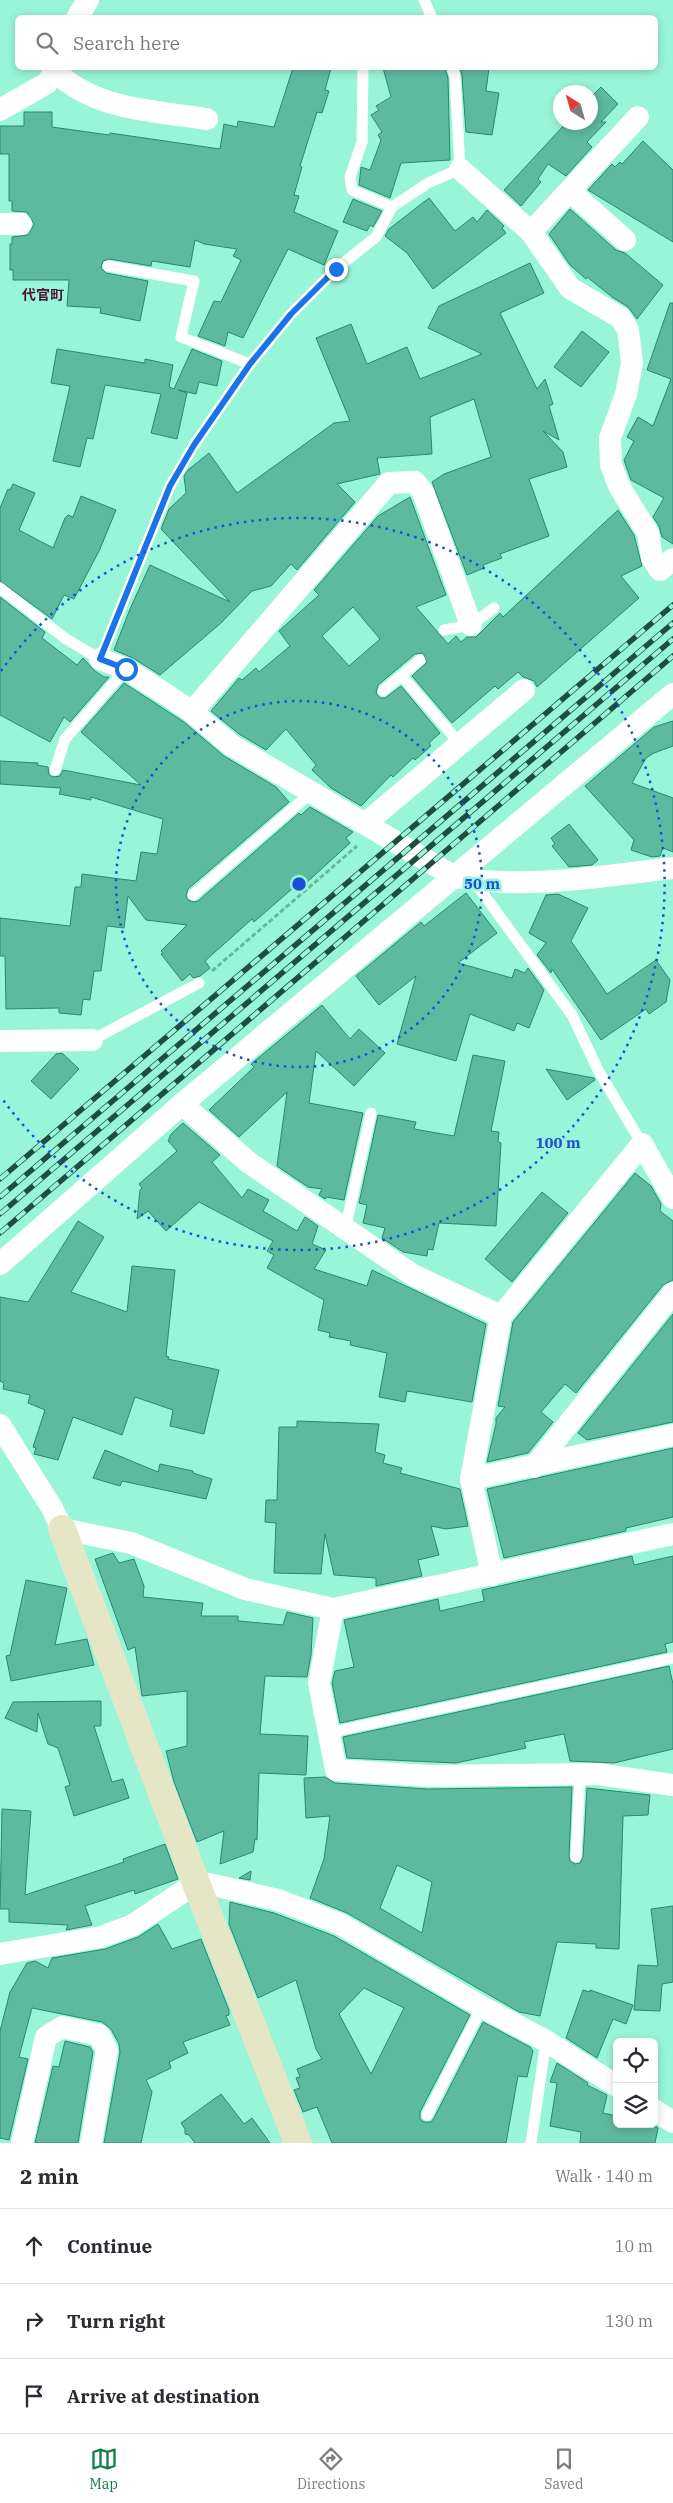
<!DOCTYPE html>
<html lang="en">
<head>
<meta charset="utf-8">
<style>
	:root { --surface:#fff; --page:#f7f7f7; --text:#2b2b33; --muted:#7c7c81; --line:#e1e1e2; --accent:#0b8043 }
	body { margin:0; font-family:"IBM Plex Serif","Noto Sans JP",serif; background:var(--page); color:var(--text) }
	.controls { position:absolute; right:15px; bottom:15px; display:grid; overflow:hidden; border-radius:8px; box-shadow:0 2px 8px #0003 }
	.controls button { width:45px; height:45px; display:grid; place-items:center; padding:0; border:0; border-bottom:1px solid var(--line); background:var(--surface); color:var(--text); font:25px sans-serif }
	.compass { position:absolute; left:553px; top:85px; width:45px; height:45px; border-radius:50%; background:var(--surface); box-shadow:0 2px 8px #0003; rotate:323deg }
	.stop { position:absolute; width:15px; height:15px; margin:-11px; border:4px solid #1a73e8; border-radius:50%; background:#fff }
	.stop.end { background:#1a73e8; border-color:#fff; box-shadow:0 1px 5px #0008 }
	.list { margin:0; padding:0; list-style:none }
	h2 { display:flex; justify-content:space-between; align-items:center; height:65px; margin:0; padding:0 20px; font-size:21px }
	h2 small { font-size:16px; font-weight:400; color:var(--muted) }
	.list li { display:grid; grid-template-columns:32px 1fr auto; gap:15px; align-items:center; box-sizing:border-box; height:75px; padding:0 20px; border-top:1px solid var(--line) }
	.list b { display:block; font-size:19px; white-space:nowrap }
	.list em { font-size:16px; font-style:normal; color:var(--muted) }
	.icon { flex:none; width:28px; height:28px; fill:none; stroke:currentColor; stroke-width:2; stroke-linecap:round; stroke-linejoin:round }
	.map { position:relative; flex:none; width:673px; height:2143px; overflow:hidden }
	.search { position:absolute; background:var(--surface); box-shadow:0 2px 8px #0003; left:15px; right:15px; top:15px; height:55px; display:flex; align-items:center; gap:12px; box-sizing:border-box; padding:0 18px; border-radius:8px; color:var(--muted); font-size:19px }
	.sheet { height:290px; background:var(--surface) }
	nav { display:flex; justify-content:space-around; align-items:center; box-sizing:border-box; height:70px; border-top:1px solid var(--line); background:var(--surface); font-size:14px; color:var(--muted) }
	nav a { display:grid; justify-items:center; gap:2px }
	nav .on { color:var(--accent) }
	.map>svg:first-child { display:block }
</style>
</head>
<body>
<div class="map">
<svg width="673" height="2143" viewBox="0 0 673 2143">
	<rect width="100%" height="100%" fill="#98f5d8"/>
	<g fill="#5dba9f" stroke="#258a70" fill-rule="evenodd">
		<path d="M 293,68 L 331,68 L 325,90 L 329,91 L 322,113 L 317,112 L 300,166 L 302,167 L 294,195 L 299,196 L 294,212 L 338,231 L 324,265 L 288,249 L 243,338 L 228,332 L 225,346 L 198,336 L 214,301 L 221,302 L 241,260 L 233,256 L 237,249 L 204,244 L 195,240 L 190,267 L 152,261 L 151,266 L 109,259 L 103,261 L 101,268 L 106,273 L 148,281 L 140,321 L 100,313 L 101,308 L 67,306 L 69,280 L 13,280 L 13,270 L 10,270 L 10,244 L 12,244 L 12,237 L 28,235 L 34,224 L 27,212 L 12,211 L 12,201 L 9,201 L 9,154 L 0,154 L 0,126 L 24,126 L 24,112 L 52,112 L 52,127 L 109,135 L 110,133 L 220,149 L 224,124 L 237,127 L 238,121 L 274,127 Z"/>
		<path d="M 383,68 L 445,68 L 448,78 L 450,160 L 401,163 L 390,198 L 359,185 L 361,167 L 370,170 L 381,140 L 378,135 L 382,132 L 371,115 L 379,110 L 376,106 L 391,97 Z"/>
		<path d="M 460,68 L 489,68 L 486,91 L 499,93 L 492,135 L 466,132 L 462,76 Z"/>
		<path d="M 601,87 L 618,104 L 601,122 L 606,122 L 587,142 L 592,147 L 566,176 L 548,164 L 538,179 L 541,182 L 521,206 L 504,190 L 567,122 L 590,122 L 590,98 Z"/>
		<path d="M 643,141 L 673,170 L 673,242 L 588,190 L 612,164 L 615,167 L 620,162 L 622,164 Z"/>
		<path d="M 429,198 L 455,231 L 473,217 L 477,222 L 487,210 L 504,226 L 502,228 L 506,233 L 433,289 L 407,253 L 385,236 L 389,229 Z"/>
		<path d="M 353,199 L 382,211 L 373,227 L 370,225 L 367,231 L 343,222 Z"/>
		<path d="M 570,209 L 616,250 L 625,253 L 663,285 L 637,319 L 628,307 L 612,297 L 587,277 L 586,279 L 570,265 L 549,234 Z"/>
		<path d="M 530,263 L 544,293 L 500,313 L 537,389 L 545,379 L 553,404 L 549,406 L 559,440 L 543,431 L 563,452 L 567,467 L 529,479 L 549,536 L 500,554 L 502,558 L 483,565 L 484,568 L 467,575 L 432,482 L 444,474 L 491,457 L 474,399 L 430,417 L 432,454 L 377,458 L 380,474 L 337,484 L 355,502 L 297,570 L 291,564 L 271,586 L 252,591 L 221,623 L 160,675 L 133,658 L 114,650 L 130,609 L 150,565 L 230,602 L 161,529 L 169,509 L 186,493 L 184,476 L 188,470 L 209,453 L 237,493 L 334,423 L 350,421 L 316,338 L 351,324 L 367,364 L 407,347 L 420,379 L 482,354 L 428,328 L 439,306 Z"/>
		<path d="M 670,303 L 673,303 L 673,544 L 662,537 L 659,526 L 653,517 L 664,498 L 631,480 L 624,460 L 634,441 L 627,437 L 638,417 L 653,426 L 671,379 L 647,370 Z"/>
		<path d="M 582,331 L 609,352 L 581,387 L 554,367 Z"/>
		<path d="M 57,349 L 145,363 L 145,359 L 173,365 L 169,387 L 174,389 L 192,349 L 222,361 L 217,386 L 199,382 L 196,394 L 178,390 L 187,393 L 177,439 L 151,433 L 161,394 L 105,385 L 93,439 L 87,438 L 80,467 L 53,461 L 70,386 L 51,383 Z"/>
		<path d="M 13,484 L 35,493 L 19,530 L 53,548 L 65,518 L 68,515 L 73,517 L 81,496 L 116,510 L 100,549 L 74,599 L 64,595 L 52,619 L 0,581 L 0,508 L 8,489 L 10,490 Z"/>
		<path d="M 410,497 L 446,595 L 416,607 L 448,644 L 456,636 L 461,642 L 467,637 L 476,637 L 500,613 L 503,617 L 618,510 L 634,535 L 642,566 L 621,576 L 639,598 L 537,687 L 534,681 L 523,677 L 518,672 L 498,689 L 495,686 L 452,723 L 412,676 L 427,662 L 423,653 L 415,654 L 378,685 L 376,693 L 380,698 L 385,698 L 401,686 L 440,733 L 429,743 L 431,746 L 415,760 L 413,758 L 393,777 L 391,775 L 361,806 L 331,788 L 312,770 L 316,765 L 286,729 L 266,750 L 239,734 L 211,711 L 239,678 L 242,680 L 256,668 L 259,672 L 290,646 L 279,631 L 319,595 L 314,590 L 378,516 ZM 353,607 L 380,639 L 349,666 L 322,636 Z"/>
		<path d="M 0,597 L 45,632 L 42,638 L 77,665 L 83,658 L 95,671 L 104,677 L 109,677 L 70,722 L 64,717 L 50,742 L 0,715 Z"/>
		<path d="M 124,683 L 184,722 L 224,756 L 276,787 L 289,802 L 188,889 L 186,896 L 188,900 L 194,902 L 198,901 L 299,813 L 301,815 L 310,807 L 353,832 L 346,838 L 350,843 L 304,885 L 301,881 L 254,922 L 252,919 L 205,961 L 210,968 L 200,976 L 193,978 L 190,974 L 182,981 L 161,954 L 163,953 L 161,951 L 187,925 L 146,920 L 128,896 L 124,928 L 107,926 L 101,971 L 94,971 L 90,1000 L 83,999 L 81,1015 L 59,1013 L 59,1008 L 6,1009 L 5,956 L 0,956 L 0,918 L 70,926 L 75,887 L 81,887 L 82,874 L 136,881 L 141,852 L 157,854 L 163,819 L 91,797 L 91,800 L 59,794 L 61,788 L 0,784 L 0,761 L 38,763 L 37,765 L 48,767 L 49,775 L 53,777 L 60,776 L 63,770 L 141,785 L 81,732 Z"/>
		<path d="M 673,721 L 673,746 L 654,753 L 646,758 L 632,783 L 673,798 L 673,852 L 663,848 L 660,856 L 652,857 L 631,850 L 634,840 L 585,786 L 654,727 Z"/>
		<path d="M 569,824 L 598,860 L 592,865 L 569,867 L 552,846 L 555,844 L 551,838 Z"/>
		<path d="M 466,893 L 497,933 L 458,963 L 512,978 L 515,969 L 525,973 L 528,968 L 544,990 L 529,1028 L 517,1023 L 514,1031 L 470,1014 L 456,1061 L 397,1044 L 416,976 L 379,1005 L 356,976 L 421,922 L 424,926 Z"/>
		<path d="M 558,894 L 588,908 L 571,941 L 607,994 L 656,960 L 670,980 L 666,1002 L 649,1014 L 646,1009 L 601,1040 L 552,969 L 551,973 L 537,955 L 546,943 L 529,933 L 546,895 Z"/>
		<path d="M 322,1005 L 350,1039 L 359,1029 L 385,1053 L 354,1086 L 316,1051 L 309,1103 L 363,1113 L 344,1200 L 326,1197 L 325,1199 L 319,1195 L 322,1189 L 308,1187 L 277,1166 L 287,1092 L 239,1137 L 209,1110 L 254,1067 L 251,1064 Z"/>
		<path d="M 62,1053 L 79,1069 L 51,1099 L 31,1081 L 56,1054 Z"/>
		<path d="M 473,1055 L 505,1061 L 491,1131 L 499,1132 L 498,1142 L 501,1143 L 496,1226 L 439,1223 L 433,1250 L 428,1249 L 427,1256 L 403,1252 L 382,1238 L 385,1228 L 363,1223 L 367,1205 L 359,1203 L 378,1115 L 416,1122 L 414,1129 L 454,1136 Z"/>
		<path d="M 546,1069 L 594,1078 L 595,1080 L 567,1100 Z"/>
		<path d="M 183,1123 L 220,1155 L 212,1162 L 242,1198 L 248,1189 L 269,1200 L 263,1211 L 297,1231 L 305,1217 L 318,1226 L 312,1244 L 326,1250 L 314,1269 L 367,1286 L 372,1270 L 486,1324 L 472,1402 L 407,1391 L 405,1402 L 379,1397 L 387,1353 L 350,1345 L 351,1341 L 329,1337 L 330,1333 L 318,1330 L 324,1300 L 267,1268 L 274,1255 L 267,1251 L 273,1241 L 199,1202 L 166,1231 L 148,1211 L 137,1219 L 140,1190 L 142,1188 L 139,1184 L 177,1151 L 168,1141 L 171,1134 Z"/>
		<path d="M 635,1173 L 651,1186 L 661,1204 L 660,1211 L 673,1221 L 673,1280 L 663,1285 L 576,1393 L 565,1384 L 541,1412 L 553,1422 L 528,1453 L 487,1462 L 496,1424 L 496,1418 L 505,1407 L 498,1406 L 513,1322 Z"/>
		<path d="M 542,1192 L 568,1213 L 512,1282 L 485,1259 Z"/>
		<path d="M 78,1221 L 104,1237 L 71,1292 L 127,1312 L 132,1266 L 175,1270 L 166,1356 L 169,1357 L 168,1359 L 219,1370 L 204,1434 L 170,1426 L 173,1410 L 135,1397 L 122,1435 L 73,1417 L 58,1460 L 34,1454 L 36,1448 L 33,1447 L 45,1410 L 28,1403 L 30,1395 L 3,1389 L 4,1383 L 0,1381 L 0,1297 L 28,1302 Z"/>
		<path d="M 673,1314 L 673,1422 L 587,1440 L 578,1433 Z"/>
		<path d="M 297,1421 L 379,1424 L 375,1452 L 385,1455 L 383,1463 L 402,1468 L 400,1473 L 460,1489 L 468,1526 L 446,1529 L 431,1526 L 439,1555 L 418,1560 L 422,1576 L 376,1586 L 376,1578 L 334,1575 L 325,1534 L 321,1574 L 274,1573 L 276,1523 L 265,1522 L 266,1500 L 277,1500 L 279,1427 L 297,1427 Z"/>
		<path d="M 673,1448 L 673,1517 L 626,1528 L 626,1531 L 504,1558 L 487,1489 Z"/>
		<path d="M 105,1450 L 158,1472 L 160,1464 L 193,1471 L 193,1473 L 212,1479 L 206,1499 L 122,1481 L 120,1486 L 93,1478 Z"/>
		<path d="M 113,1553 L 119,1563 L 134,1559 L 144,1586 L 143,1597 L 203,1603 L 201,1616 L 238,1616 L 238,1621 L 283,1625 L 287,1612 L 313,1618 L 311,1655 L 307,1677 L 265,1676 L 260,1734 L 308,1736 L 306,1775 L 259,1773 L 257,1840 L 255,1839 L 253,1852 L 220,1864 L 224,1831 L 197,1842 L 174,1782 L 166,1751 L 187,1746 L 187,1691 L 142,1696 L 135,1647 L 128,1650 L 95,1559 Z"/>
		<path d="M 632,1556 L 634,1565 L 673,1556 L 673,1642 L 665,1644 L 667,1652 L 340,1723 L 332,1683 L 335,1671 L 354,1667 L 344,1620 L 438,1599 L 440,1611 L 484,1601 L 482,1590 Z"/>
		<path d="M 26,1580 L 67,1588 L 55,1645 L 87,1639 L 94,1665 L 11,1681 L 6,1656 L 10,1655 Z"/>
		<path d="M 669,1666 L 673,1684 L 673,1749 L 614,1763 L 570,1761 L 564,1734 L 524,1742 L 526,1748 L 456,1763 L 347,1758 L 343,1737 Z"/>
		<path d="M 101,1701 L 101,1726 L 94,1726 L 112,1782 L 123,1779 L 129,1798 L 74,1816 L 65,1787 L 70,1785 L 58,1748 L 48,1744 L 38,1713 L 37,1732 L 5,1718 L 13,1702 Z"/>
		<path d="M 325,1777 L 335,1783 L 428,1789 L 572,1787 L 569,1857 L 570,1861 L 575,1864 L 580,1863 L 583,1857 L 587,1788 L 650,1795 L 648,1815 L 623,1816 L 619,1949 L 596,1948 L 596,1944 L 557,1942 L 540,2016 L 519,2012 L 347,1913 L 310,1898 L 324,1859 L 330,1816 L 306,1818 L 304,1778 ZM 397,1865 L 432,1882 L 422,1933 L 380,1908 Z"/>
		<path d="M 2,1809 L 31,1811 L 25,1895 L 124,1862 L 123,1859 L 165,1844 L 178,1879 L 135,1894 L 134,1890 L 85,1906 L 92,1925 L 66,1930 L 68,1925 L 9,1922 L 9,1909 L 0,1909 Z"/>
		<path d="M 251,1871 L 250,1880 L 239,1878 Z"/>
		<path d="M 230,1902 L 274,1913 L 334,1936 L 470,2015 L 420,2112 L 420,2119 L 424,2122 L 431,2122 L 434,2118 L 483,2022 L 530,2047 L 533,2051 L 527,2077 L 518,2076 L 506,2143 L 332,2143 L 317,2107 L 303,2112 L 294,2090 L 300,2088 L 296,2078 L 300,2077 L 297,2069 L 322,2059 L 316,2049 L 296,1980 L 258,1998 L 229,1924 ZM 364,1988 L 404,2008 L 371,2074 L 339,2014 Z"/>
		<path d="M 673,1906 L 673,1982 L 662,1984 L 660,2011 L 634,2010 L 638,1965 L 658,1966 L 651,1909 Z"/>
		<path d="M 158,1924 L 172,1949 L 201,1939 L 229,2010 L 229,2015 L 226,2016 L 230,2025 L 183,2042 L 188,2053 L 169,2062 L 171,2068 L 146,2080 L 152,2092 L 141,2143 L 104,2143 L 120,2052 L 119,2044 L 111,2029 L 102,2022 L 32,2008 L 19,2057 L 28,2059 L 9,2140 L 0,2138 L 0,2031 L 10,1992 L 27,1963 L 35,1961 L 48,1968 L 52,1958 L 105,1949 L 138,1937 Z"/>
		<path d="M 583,1990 L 590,1992 L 590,1990 L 633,2005 L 626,2024 L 613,2019 L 597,2058 L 566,2038 Z"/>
		<path d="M 65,2041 L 90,2047 L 93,2052 L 78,2143 L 35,2143 L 53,2066 L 59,2067 Z"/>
		<path d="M 557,2063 L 588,2083 L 587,2085 L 607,2095 L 603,2113 L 617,2116 L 617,2124 L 652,2124 L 658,2128 L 655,2143 L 580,2143 L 581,2132 L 550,2126 L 557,2083 L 550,2082 Z"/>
		<path d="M 221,2094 L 244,2124 L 252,2118 L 270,2143 L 195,2143 L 189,2135 L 185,2134 L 185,2129 L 181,2123 Z"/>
	</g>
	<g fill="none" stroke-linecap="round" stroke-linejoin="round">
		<path stroke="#6ab69f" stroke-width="3" stroke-dasharray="5 2.5" stroke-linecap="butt" d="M 212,971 L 357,846"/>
		<g stroke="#fff" stroke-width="11">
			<path d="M 424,0 L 432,18"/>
			<path d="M 363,68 L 362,142 L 350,177 L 352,190 L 392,207"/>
			<path d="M 108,266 L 194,281 L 181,337 L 250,364"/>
			<path d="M 0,588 L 66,639 L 100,659 L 170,486 L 194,445 L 250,364 L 291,314 L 336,269 L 376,237 L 392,207 L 428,183 L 460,169 L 455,76 L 452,68"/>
			<path d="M 444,630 L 471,625 L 494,608"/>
			<path d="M 402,676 L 460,744"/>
			<path d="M 383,691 L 420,660"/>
			<path d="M 55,770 L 65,739 L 126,669"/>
			<path d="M 473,880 L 572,1015 L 598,1070 L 642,1144"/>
			<path d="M 193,895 L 312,792"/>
			<path d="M 92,1040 L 199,983"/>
			<path d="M 345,1230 L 371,1113"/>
			<path d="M 328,1733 L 673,1658"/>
			<path d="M 576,1857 L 580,1773"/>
			<path d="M 427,2115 L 482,2007"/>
			<path d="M 531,2143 L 546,2041"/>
		</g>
		<g stroke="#fff" stroke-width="22">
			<path d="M 77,18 L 88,0"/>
			<path d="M 56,72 C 95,110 155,111 207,119"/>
			<path d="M 0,110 L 47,83 L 57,68"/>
			<path d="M 460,169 L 531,232 L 570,288 L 621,318 L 628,330 L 632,363 L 626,394 L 610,438 L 611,465 L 619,486 L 648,533 L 652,558 L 660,570 L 673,559"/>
			<path d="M 571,192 L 625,240"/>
			<path d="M 0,224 L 21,224"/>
			<path d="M 531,232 L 638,117"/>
			<path d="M 100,659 L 126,669 L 167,695 L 192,712 L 231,745 L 455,877 C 526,890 602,876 673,868"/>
			<path d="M 192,712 L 389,483 L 415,482 L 423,492 L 471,625"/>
			<path d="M 366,823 L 524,690"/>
			<path d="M 0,1041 L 92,1040"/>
			<path d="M 182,1104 L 248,1162 L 413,1275 L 501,1316"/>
			<path d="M 0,1264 L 182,1104 L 673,694"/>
			<path d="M 0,1425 L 52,1508 L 62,1529 L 131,1543 L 245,1589 L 333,1609 L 673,1534"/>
			<path d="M 534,1467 L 673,1293"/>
			<path d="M 471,1479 L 673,1435"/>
			<path d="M 492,1575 L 471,1479 L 501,1316 L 642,1144 L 673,1198"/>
			<path d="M 333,1609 L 319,1683 L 336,1770 L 429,1776 L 598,1774 L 673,1785"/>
			<path d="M 0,1954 L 101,1937 L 133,1925 L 196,1883 L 209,1884 L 278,1900 L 340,1924 L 482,2007 L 546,2041 L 617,2086"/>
			<path d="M 654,2110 L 673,2122"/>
			<path d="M 22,2143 L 46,2037 L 62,2027 L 99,2035 L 107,2050 L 91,2143"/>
		</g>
		<path stroke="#e5e6c6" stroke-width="28" d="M 62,1529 L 196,1883 L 298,2143"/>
		<defs>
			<g id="rail">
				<path d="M 0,1179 L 673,605"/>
				<path d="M 0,1197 L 673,623"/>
				<path d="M 0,1214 L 673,639"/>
				<path d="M 0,1233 L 673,656"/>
			</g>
		</defs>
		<use href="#rail" stroke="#1e4e41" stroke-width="5.5"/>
		<use href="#rail" stroke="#98f5d8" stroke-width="4" stroke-dasharray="11" stroke-linecap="butt"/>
	</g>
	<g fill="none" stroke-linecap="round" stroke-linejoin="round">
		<path stroke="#1a73e8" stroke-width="6" d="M 126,669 L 100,659 L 170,486 L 194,445 L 250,364 L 291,314 L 336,269"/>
	</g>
	<g fill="none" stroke="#1d4ed8" stroke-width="2.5" stroke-dasharray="2.5 5">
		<circle cx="299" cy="884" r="183"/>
		<path d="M1 671A366 366 0 1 1 1 1097"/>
	</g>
	<g text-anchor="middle" stroke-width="5" stroke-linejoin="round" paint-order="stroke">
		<g font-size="14" font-weight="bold" fill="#4f1032" stroke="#98f5d8">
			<text x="43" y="300">代官町</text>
		</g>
	</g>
	<circle cx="299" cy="884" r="8" fill="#1d4ed8" stroke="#98f5d8" stroke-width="2.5"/>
	<g font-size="15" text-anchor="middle" font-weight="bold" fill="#1d4ed8" stroke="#98f5d8" stroke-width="5" stroke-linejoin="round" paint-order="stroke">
		<text x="482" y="889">50 m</text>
		<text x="558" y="1148">100 m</text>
	</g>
</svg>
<div class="controls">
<button><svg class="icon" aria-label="locate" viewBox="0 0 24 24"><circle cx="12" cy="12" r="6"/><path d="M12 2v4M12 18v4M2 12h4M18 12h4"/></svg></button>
<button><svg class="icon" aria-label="layers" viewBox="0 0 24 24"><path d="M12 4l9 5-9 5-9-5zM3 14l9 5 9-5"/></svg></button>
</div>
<svg class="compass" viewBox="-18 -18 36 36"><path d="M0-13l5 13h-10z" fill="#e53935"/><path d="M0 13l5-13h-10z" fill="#7c7c81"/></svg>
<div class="stop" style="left:126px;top:669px"></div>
<div class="stop end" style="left:336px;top:269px"></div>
<div class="search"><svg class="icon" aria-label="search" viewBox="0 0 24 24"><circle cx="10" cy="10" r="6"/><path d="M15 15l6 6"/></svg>Search here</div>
</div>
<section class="sheet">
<h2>2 min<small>Walk · 140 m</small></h2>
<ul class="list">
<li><svg class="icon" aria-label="ahead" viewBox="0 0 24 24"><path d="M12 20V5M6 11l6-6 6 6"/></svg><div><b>Continue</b></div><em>10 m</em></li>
<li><svg class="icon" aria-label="right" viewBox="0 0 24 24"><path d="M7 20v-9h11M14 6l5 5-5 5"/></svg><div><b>Turn right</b></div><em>130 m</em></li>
<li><svg class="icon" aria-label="arrive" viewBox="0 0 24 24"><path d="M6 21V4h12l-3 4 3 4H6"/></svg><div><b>Arrive at destination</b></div></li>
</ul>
</section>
<nav>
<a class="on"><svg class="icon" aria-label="map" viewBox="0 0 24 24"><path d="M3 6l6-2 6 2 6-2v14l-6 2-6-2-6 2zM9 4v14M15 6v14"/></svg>Map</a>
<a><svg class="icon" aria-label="directions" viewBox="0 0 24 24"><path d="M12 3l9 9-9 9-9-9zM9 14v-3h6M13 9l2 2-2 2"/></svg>Directions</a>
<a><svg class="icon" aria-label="saved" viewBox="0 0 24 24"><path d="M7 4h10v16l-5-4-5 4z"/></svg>Saved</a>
</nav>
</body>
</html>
